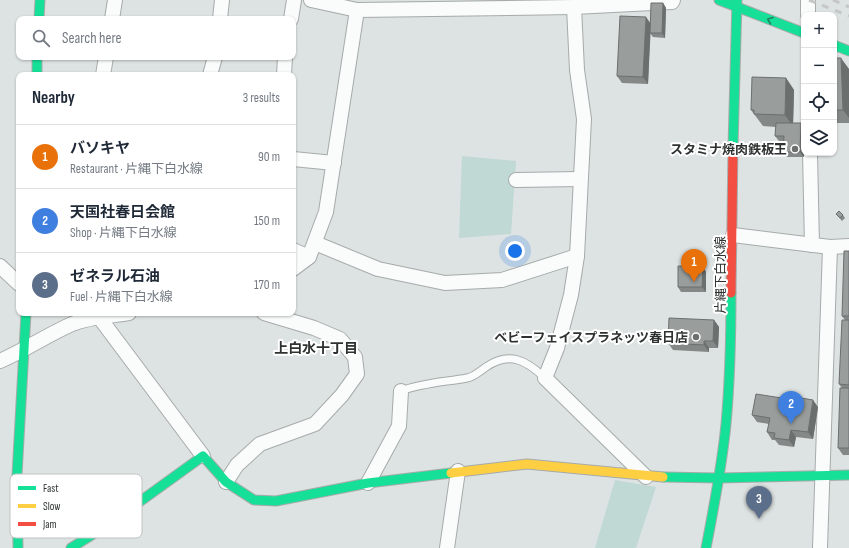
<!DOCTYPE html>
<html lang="en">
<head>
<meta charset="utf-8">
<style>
	:root { --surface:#fff; --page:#f6f6f7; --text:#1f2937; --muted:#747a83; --line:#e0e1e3; --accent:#2563eb }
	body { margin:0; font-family:"Sofia Sans Condensed","Noto Sans JP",sans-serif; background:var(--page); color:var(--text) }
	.controls { position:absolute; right:12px; top:12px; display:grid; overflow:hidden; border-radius:8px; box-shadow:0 1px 3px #0004 }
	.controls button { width:36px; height:36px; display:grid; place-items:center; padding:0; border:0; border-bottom:1px solid var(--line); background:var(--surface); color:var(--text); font:20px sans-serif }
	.you { position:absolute; left:515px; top:251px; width:14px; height:14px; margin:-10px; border:3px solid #fff; border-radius:50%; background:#1a73e8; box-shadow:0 0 0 6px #1a73e833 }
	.badge { display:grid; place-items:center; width:26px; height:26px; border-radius:50%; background:var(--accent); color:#fff; font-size:13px; font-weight:700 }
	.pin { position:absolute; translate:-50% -33px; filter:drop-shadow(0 1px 2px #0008) }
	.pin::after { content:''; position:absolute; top:21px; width:14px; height:12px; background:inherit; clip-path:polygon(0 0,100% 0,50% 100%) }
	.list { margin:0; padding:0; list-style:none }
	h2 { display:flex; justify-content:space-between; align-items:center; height:52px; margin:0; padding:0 16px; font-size:17px }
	h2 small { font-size:13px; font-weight:400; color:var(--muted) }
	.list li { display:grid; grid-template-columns:26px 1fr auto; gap:12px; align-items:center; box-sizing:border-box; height:64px; padding:0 16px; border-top:1px solid var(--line) }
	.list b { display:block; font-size:15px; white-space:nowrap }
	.list p { margin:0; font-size:13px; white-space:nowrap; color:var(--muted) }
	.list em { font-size:13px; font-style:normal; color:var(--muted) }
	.icon { flex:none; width:22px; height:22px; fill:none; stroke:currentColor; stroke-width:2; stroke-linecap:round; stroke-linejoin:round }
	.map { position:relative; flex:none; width:849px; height:548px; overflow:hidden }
	.search { position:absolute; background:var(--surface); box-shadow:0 1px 3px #0004; left:16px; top:16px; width:280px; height:44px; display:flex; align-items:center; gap:10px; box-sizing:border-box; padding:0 14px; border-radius:8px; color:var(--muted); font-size:15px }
	.panel { position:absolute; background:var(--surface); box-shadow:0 1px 3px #0004; left:16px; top:72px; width:280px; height:244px; border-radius:8px }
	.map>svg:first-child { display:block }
</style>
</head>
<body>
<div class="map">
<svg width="849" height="548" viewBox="0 0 849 548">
	<rect width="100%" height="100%" fill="#dde3e2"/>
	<g fill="#c0d9d5">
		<path d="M 462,156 L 516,161 L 511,234 L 459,238 Z"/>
		<path d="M 615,480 L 656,487 L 636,548 L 595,548 Z"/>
	</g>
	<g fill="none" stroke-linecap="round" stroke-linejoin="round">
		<defs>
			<path id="lane" d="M 401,391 C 422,383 445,382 467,378 C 474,377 480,371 486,367 C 509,351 526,360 545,378"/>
			<g id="street">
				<path d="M 311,0 L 357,10 L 574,7"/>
				<path d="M 808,0 L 808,15"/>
				<path d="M 112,19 L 115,0"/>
				<path d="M 220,19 L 222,0"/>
				<path d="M 291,19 L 294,0"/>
				<path d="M 103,75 L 106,57"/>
				<path d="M 210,75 L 215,57"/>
				<path d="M 284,75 L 285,57"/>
				<path d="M 810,153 L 812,245"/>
				<path d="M 293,159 L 334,163"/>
				<path d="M 516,180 L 580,179"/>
				<path d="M 733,235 L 830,247 L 849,246"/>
				<path d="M 315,243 L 378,269 L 445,283 L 502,280 L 577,256"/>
				<path d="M 293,250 L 309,257"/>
				<path d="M 0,266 L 19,284"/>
				<path d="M 293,269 L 309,257 L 326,212 L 357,10"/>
				<path d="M 99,317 L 203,456"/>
				<path d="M 0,361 C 25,350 47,335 72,324 C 89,317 111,316 129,313"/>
				<path d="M 646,477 L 545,378 L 557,348 L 571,295 L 577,256 L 584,119 L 577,70 L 574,7 L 672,2 L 673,0"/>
				<path d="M 226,482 L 237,465 L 260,444 L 315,424 L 342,395 L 357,374 L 355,357 L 340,339 L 314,328 L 264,313"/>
				<path d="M 368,483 L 399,426 L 401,391"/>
				<path d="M 447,548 L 458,471"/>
				<path d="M 820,548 L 830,247"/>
			</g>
			<g id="fast">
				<path d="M 719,0 L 804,33"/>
				<path d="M 39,19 L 40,0"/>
				<path d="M 834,45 L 849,51"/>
				<path d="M 37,57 L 37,75"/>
				<path d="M 733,147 L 737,0"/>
				<path d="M 663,477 L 719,478 L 849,475"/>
				<path d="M 18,548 L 17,475 L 26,313"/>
				<path d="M 71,548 L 106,526 L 203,456 L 226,482 L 254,500 L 276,501 L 368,483 L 451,473"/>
				<path d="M 706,548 C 714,507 722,466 726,424 C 730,380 731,337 731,293"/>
			</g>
			<path id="slow" d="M 451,473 L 527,464 L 663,477"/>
			<path id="jam" d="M 731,293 L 733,147"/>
		</defs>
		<use href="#lane" stroke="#a6abaa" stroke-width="9"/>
		<use href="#street" stroke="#a6abaa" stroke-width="16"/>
		<use href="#fast" stroke="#a6abaa" stroke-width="11"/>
		<use href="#slow" stroke="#a6abaa" stroke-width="11"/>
		<use href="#jam" stroke="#a6abaa" stroke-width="11"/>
		<use href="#lane" stroke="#fafbfb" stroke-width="7"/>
		<use href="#street" stroke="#fafbfb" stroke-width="14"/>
		<use href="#fast" stroke="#16e098" stroke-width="9"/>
		<use href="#slow" stroke="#ffcf43" stroke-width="9"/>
		<use href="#jam" stroke="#f24e42" stroke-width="9"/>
		<g stroke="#c5c7c7" stroke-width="3" stroke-dasharray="7 7" stroke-linecap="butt">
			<path d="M 809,0 L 849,16"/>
			<path d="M 833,0 L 849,7"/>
		</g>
	</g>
	<g fill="#848887">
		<path d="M 663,3 L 666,8 L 665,38 L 653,37 L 650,33 L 648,84 L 622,83 L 617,76 Z"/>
		<path d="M 834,58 L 849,69 L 849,123 L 834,123 Z"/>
		<path d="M 786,78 L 794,90 L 793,123 L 804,157 L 787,157 L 783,152 L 784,141 L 779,141 L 775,136 L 776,127 L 763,126 L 751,110 Z"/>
		<path d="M 836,214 L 843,215 L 845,218 L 842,221 Z"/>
		<path d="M 849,251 L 849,455 L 843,455 L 838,448 L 842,388 L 839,384 L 845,320 L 842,316 Z"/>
		<path d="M 703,267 L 706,272 L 706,292 L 681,292 L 678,287 Z"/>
		<path d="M 714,320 L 719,327 L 718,348 L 709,348 L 709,352 L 673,350 L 668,343 Z"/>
		<path d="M 818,407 L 813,439 L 796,437 L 794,447 L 779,445 L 775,440 L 772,440 L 767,432 L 769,424 L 757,422 L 752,415 Z"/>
	</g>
	<g fill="#6b6f6e">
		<path d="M 663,3 L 666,8 L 665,38 L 662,33 Z"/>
		<path d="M 646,17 L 651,24 L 648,84 L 643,77 Z"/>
		<path d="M 841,58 L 849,69 L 849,118 L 843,110 Z"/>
		<path d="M 786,78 L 794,90 L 793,127 L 785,115 Z"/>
		<path d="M 801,123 L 804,128 L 804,157 L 800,152 Z"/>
		<path d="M 703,267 L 706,272 L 706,292 L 702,287 Z"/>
		<path d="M 714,320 L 719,327 L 718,348 L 713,341 Z"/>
		<path d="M 704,341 L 709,348 L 709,352 L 704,345 Z"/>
		<path d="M 813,400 L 818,407 L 813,439 L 808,432 Z"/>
		<path d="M 791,430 L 796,437 L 794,447 L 789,440 Z"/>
	</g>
	<g fill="#999e9d" stroke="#6b6f6e">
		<path d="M 651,3 L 663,3 L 662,33 L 650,33 Z"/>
		<path d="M 620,16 L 646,17 L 643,77 L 617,76 Z"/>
		<path d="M 834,58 L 841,58 L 843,110 L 834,110 Z"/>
		<path d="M 752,77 L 786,78 L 785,115 L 754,114 L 754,110 L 751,110 Z"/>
		<path d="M 776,123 L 801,123 L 800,152 L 783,152 L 784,136 L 775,136 Z"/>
		<path d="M 839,211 L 843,215 L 840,218 L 836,214 Z"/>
		<path d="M 844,251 L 849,251 L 849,316 L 842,316 Z"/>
		<path d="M 678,266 L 703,267 L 702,287 L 678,287 Z"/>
		<path d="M 669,318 L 714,320 L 713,341 L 704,341 L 704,345 L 668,343 Z"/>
		<path d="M 842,320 L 849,320 L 849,385 L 839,384 Z"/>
		<path d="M 840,388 L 849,388 L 849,448 L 838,448 Z"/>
		<path d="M 756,394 L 801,401 L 801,398 L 813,400 L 808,432 L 791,430 L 789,440 L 774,438 L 775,433 L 767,432 L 770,418 L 752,415 Z"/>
	</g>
	<defs><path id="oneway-chevron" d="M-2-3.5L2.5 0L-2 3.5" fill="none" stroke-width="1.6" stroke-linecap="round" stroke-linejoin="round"/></defs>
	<use stroke="#23805f" href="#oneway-chevron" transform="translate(770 20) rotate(-159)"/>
	<g fill="#6b706f" stroke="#fff" stroke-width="1.5">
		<circle cx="795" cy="149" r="4"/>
		<circle cx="696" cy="337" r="4"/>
	</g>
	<g text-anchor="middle" stroke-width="4" stroke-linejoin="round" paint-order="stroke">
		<g font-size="13" font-weight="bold" fill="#2d3231" stroke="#fff" text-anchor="end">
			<text x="787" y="154">スタミナ焼肉鉄板王</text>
			<text x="688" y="342">ベビーフェイスプラネッツ春日店</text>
		</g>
		<g font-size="13" fill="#2d3231" stroke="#fff">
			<text transform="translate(720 275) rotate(-90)" y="5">片縄下白水線</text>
		</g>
		<g font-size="14" font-weight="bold" fill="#2d3231" stroke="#fff">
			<text x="316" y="353">上白水十丁目</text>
		</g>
	</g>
	<rect x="10" y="474" width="132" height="64" rx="6" fill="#fff" stroke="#c0c2c1" stroke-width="1"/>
	<rect x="18" y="486" width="18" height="4" fill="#16e098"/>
	<rect x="18" y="504" width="18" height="4" fill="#ffcf43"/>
	<rect x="18" y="522" width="18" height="4" fill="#f24e42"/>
	<g font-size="11" fill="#2d3231">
		<text x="43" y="492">Fast</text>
		<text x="43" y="510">Slow</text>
		<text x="43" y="528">Jam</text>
	</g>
</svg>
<div class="controls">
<button>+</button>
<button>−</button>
<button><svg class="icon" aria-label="locate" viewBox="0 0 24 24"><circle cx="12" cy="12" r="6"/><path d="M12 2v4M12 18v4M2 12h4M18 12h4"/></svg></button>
<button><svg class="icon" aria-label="layers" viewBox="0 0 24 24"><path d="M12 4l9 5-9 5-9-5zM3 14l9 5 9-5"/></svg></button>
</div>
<div class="you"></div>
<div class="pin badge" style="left:694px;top:282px;background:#e8710a">1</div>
<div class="pin badge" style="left:791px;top:424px;background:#3f7fe0">2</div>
<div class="pin badge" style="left:759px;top:519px;background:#5c6f8a">3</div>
<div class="search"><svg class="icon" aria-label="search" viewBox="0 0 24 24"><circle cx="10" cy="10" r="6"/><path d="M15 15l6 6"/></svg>Search here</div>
<section class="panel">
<h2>Nearby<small>3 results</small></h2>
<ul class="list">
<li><span class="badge" style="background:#e8710a">1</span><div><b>バソキヤ</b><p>Restaurant · 片縄下白水線</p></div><em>90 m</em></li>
<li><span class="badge" style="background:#3f7fe0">2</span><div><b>天国社春日会館</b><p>Shop · 片縄下白水線</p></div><em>150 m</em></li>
<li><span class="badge" style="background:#5c6f8a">3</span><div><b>ゼネラル石油</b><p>Fuel · 片縄下白水線</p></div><em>170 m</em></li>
</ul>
</section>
</div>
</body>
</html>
